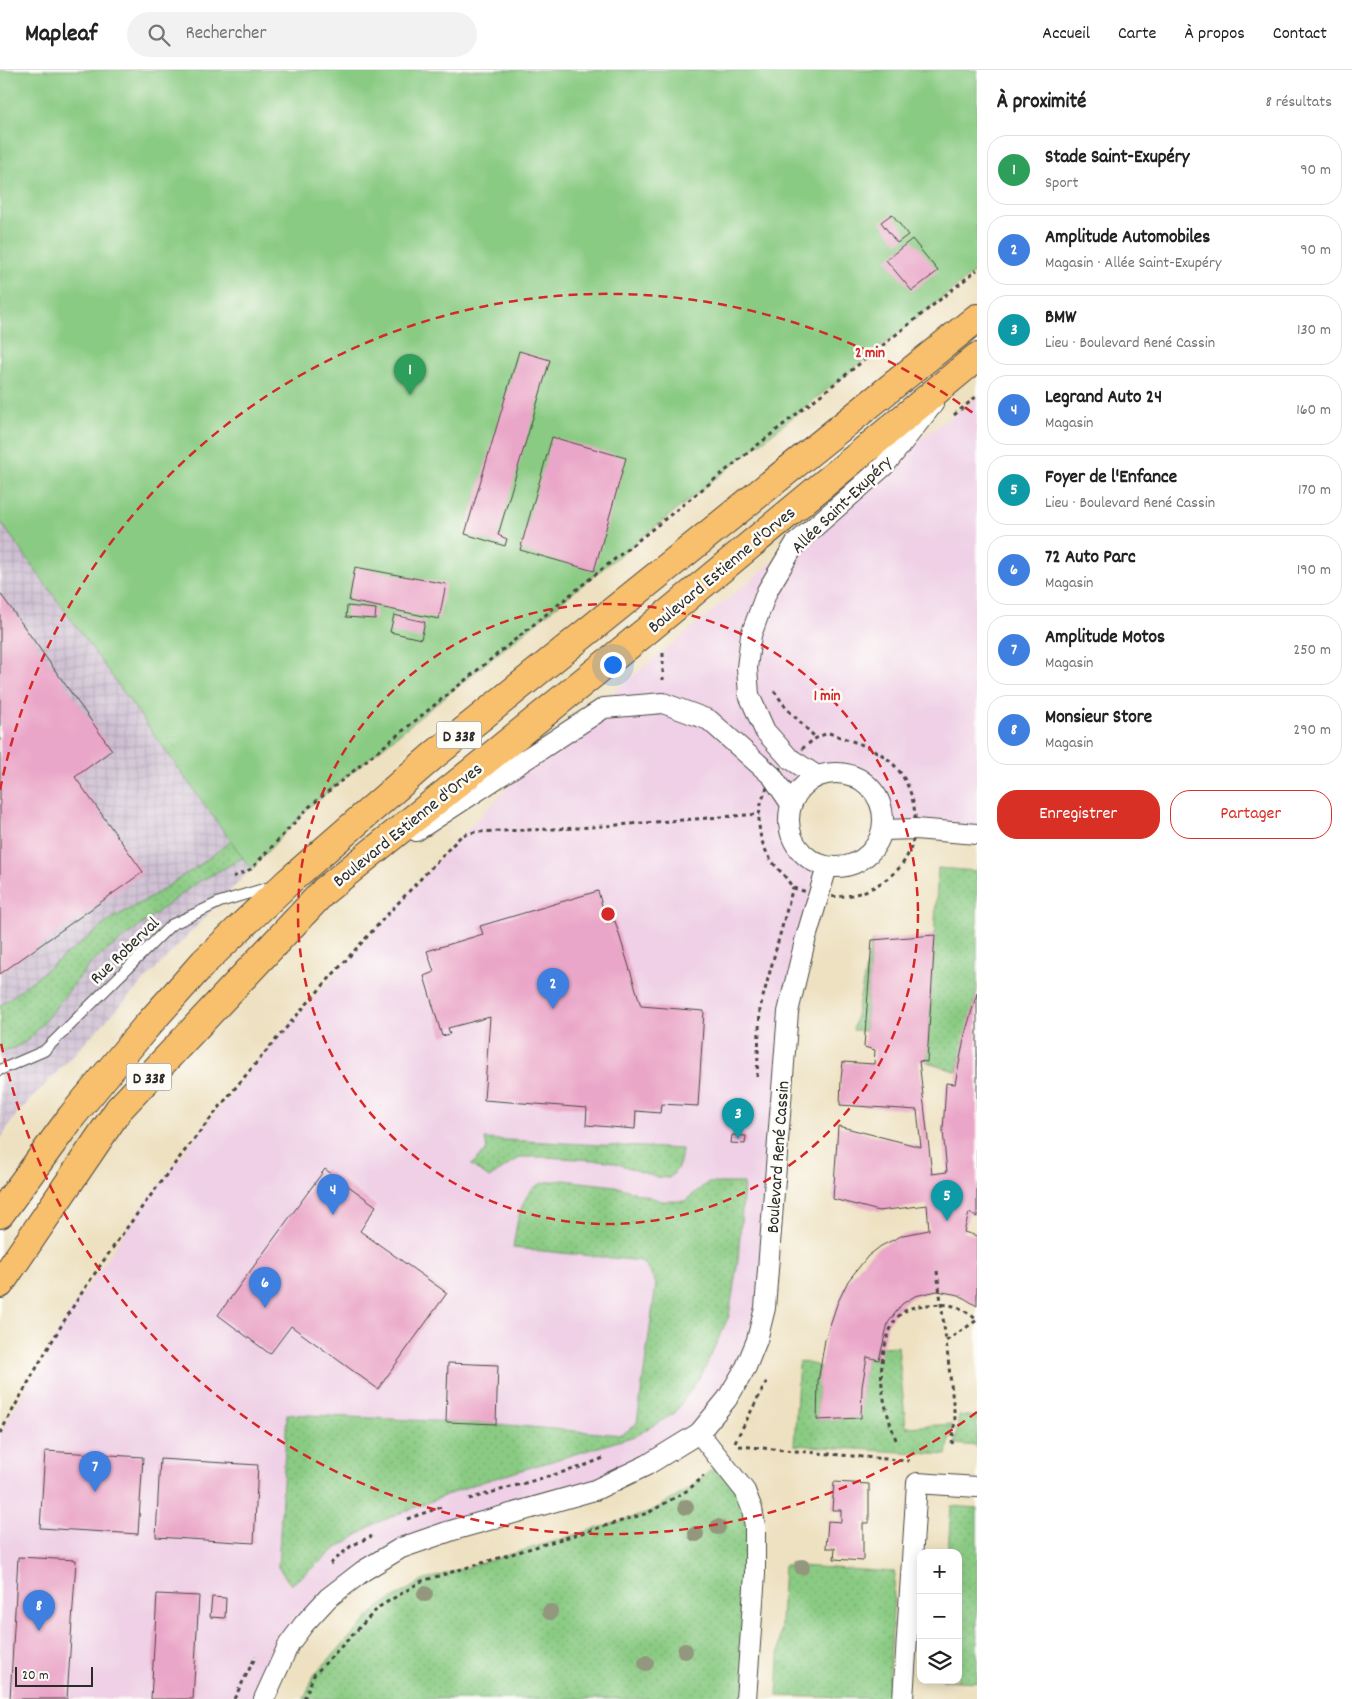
<!DOCTYPE html>
<html lang="fr">
<head>
<meta charset="utf-8">
<style>
	:root { --surface:#fff; --page:#f2f2f2; --text:#222; --muted:#767676; --line:#e0e0e0; --accent:#d93025 }
	body { margin:0; font-family:Dekko,sans-serif; background:var(--page); color:var(--text) }
	.controls { position:absolute; right:15px; bottom:15px; display:grid; overflow:hidden; border-radius:10px; box-shadow:0 2px 12px #0003 }
	.controls button { width:45px; height:45px; display:grid; place-items:center; padding:0; border:0; border-bottom:1px solid var(--line); background:var(--surface); color:var(--text); font:25px sans-serif }
	.scale { position:absolute; left:15px; bottom:12px; width:78px; box-sizing:border-box; padding-left:5px; border:2px solid #2b2b2b; border-top:0; font-size:14px; line-height:18px; white-space:nowrap; color:#2b2b2b; -webkit-text-stroke:4px #fdfcf7; paint-order:stroke }
	.you { position:absolute; left:612px; top:594px; width:18px; height:18px; margin:-12px; border:4px solid #fff; border-radius:50%; background:#1a73e8; box-shadow:0 0 0 8px #1a73e833 }
	.badge { display:grid; place-items:center; width:32px; height:32px; border-radius:50%; background:var(--accent); color:#fff; font-size:16px; font-weight:700 }
	.pin { position:absolute; translate:-50% -41px; filter:drop-shadow(0 1px 2px #0008) }
	.pin::after { content:''; position:absolute; top:26px; width:18px; height:15px; background:inherit; clip-path:polygon(0 0,100% 0,50% 100%) }
	.list { margin:0; padding:0; list-style:none }
	h2 { display:flex; justify-content:space-between; align-items:center; height:65px; margin:0; padding:0 20px; font-size:21px }
	h2 small { font-size:16px; font-weight:400; color:var(--muted) }
	.list li { display:grid; grid-template-columns:32px 1fr auto; gap:15px; align-items:center; box-sizing:border-box; height:70px; margin:0 10px 10px; padding:0 10px; border:1px solid var(--line); border-radius:20px }
	.list b { display:block; font-size:19px; white-space:nowrap }
	.list p { margin:0; font-size:16px; white-space:nowrap; color:var(--muted) }
	.list em { font-size:16px; font-style:normal; color:var(--muted) }
	.actions { display:flex; gap:10px; padding:15px 20px }
	.actions a { flex:1; padding:11px 0; border:1px solid var(--accent); border-radius:20px; text-align:center; font-size:18px; color:var(--accent) }
	.actions .main { background:var(--accent); color:#fff }
	.icon { flex:none; width:28px; height:28px; fill:none; stroke:currentColor; stroke-width:2; stroke-linecap:round; stroke-linejoin:round }
	.map { position:relative; flex:none; width:977px; height:1629px; overflow:hidden }
	header { display:flex; align-items:center; gap:30px; box-sizing:border-box; height:70px; padding:0 25px; background:var(--surface); border-bottom:1px solid var(--line) }
	header strong { font-size:24px }
	nav { display:flex; gap:28px; margin-inline-start:auto; font-size:18px }
	.search { width:350px; height:45px; background:var(--page); display:flex; align-items:center; gap:12px; box-sizing:border-box; padding:0 18px; border-radius:28px; color:var(--muted); font-size:19px }
	main { display:flex }
	aside { flex:1; background:var(--surface) }
	.map>svg:first-child { display:block }
</style>
</head>
<body>
<header>
<strong>Mapleaf</strong>
<div class="search"><svg class="icon" aria-label="search" viewBox="0 0 24 24"><circle cx="10" cy="10" r="6"/><path d="M15 15l6 6"/></svg>Rechercher</div>
<nav><a>Accueil</a><a>Carte</a><a>À propos</a><a>Contact</a></nav>
</header>
<main>
<div class="map">
<svg width="977" height="1629" viewBox="0 0 977 1629">
	<defs>
		<pattern id="industrial-grid" width="8" height="8" patternUnits="userSpaceOnUse" patternTransform="scale(1.25)"><rect width="8" height="8" fill="#cdbed2"/><path d="M0 4h8M4 0v8" fill="none" stroke="#b0a3b4"/></pattern>
		<pattern id="grass-dots" width="8" height="8" patternUnits="userSpaceOnUse" patternTransform="scale(1.25)"><rect width="8" height="8" fill="#8acb83"/><path d="M2 2h.1M6 6h.1" fill="none" stroke="#77ae71" stroke-width="1.8" stroke-linecap="round"/></pattern>
	</defs>
	<rect width="100%" height="100%" fill="#fdfcf7"/>
	<filter id="ink" filterUnits="userSpaceOnUse"><feTurbulence type="fractalNoise" baseFrequency=".02" numOctaves="2"/><feDisplacementMap in="SourceGraphic" scale="10" xChannelSelector="R" yChannelSelector="G"/><feConvolveMatrix kernelMatrix="1 2 1 2 8 2 1 2 1" color-interpolation-filters="sRGB"/></filter>
	<filter id="wash" filterUnits="userSpaceOnUse"><feTurbulence type="fractalNoise" baseFrequency=".0096" numOctaves="4" result="noise"/><feDisplacementMap in="SourceGraphic" scale="20" xChannelSelector="R" yChannelSelector="G"/><feGaussianBlur stdDeviation="1.12" result="paint"/><feColorMatrix in="noise" values="0 0 0 0 0 0 0 0 0 0 0 0 0 0 0 0 0 1.4 0 .05"/><feComposite in="paint" operator="in"/></filter>
	<g filter="url(#wash)">
		<rect width="100%" height="100%" fill="#eee1c1"/>
		<path fill="#efd0e6" d="M 977,327 L 977,764 L 883,760 L 883,743 L 878,727 L 867,714 L 852,705 L 835,702 L 817,706 L 806,713 L 797,723 L 791,734 L 789,750 L 791,767 L 799,781 L 812,791 L 827,797 L 805,871 L 765,1238 L 727,1329 L 647,1395 L 450,1461 L 328,1528 L 264,1629 L 0,1629 L 0,1363 L 67,1247 L 142,1137 L 201,1060 L 262,985 L 436,792 L 552,672 L 795,474 L 884,396 Z"/>
		<path fill="url(#industrial-grid)" d="M 0,451 L 251,799 L 16,1045 L 0,1070 Z"/>
		<g fill="url(#grass-dots)" stroke="#5a7b57">
			<path d="M 231,771 L 243,788 L 195,814 L 92,892 L 30,969 L 12,979 L 0,981 L 0,936 L 113,848 L 150,828 L 201,794 Z"/>
			<path d="M 938,798 L 977,801 L 977,921 L 957,1002 L 927,992 Z"/>
			<path d="M 872,870 L 865,961 L 853,960 Z"/>
			<path d="M 485,1069 L 682,1079 C 681,1091 679,1100 669,1108 L 656,1107 L 609,1091 L 545,1087 L 521,1087 L 489,1108 L 471,1095 L 487,1080 Z"/>
			<path d="M 564,1110 L 615,1116 L 662,1131 L 685,1131 L 707,1113 L 744,1113 L 738,1190 L 729,1246 L 703,1302 L 675,1343 L 635,1366 L 472,1415 L 376,1453 L 333,1481 L 291,1515 L 278,1497 L 287,1344 L 496,1354 L 622,1365 L 637,1353 L 656,1214 L 650,1202 L 641,1191 L 513,1178 C 516,1158 520,1123 540,1114 C 547,1111 557,1111 564,1110 Z"/>
			<path d="M 898,1276 L 906,1357 L 952,1354 L 947,1385 L 794,1375 L 799,1291 L 819,1296 L 817,1350 L 860,1348 L 862,1317 L 867,1287 L 881,1277 Z"/>
			<path d="M 959,1345 L 977,1347 L 977,1376 L 955,1374 Z"/>
			<path d="M 721,1391 L 752,1439 L 746,1629 L 304,1629 L 314,1605 L 379,1537 L 422,1511 L 648,1443 L 688,1420 Z"/>
			<path d="M 951,1436 L 977,1438 L 977,1612 L 942,1610 L 958,1610 L 958,1483 L 948,1483 Z"/>
			<path d="M 784,1495 L 895,1502 L 888,1629 L 777,1626 Z"/>
		</g>
		<path fill="#8acb83" stroke="#5a7b57" d="M 0,0 L 977,0 L 977,200 L 586,512 L 309,737 L 251,799 L 0,451 Z"/>
		<g id="blocks">
			<g fill="#eaa6c8">
				<path d="M 892,144 L 908,165 L 897,173 L 881,152 Z"/>
				<path d="M 912,169 L 938,201 L 912,221 L 886,190 Z"/>
				<path d="M 519,281 L 550,290 L 498,465 L 507,469 L 505,476 L 465,464 Z"/>
				<path d="M 552,367 L 626,388 L 594,501 L 520,480 Z"/>
				<path d="M 355,497 L 446,514 L 439,549 L 349,531 Z"/>
				<path d="M 0,523 L 112,680 L 75,707 L 143,802 L 0,904 Z"/>
				<path d="M 347,536 L 376,539 L 375,549 L 346,547 Z"/>
				<path d="M 394,545 L 425,552 L 421,569 L 390,562 Z"/>
				<path d="M 598,821 L 607,853 L 615,851 L 641,936 L 704,941 L 698,1036 L 661,1034 L 660,1043 L 636,1041 L 635,1059 L 586,1055 L 587,1038 L 484,1030 L 490,947 L 448,958 L 450,964 L 442,966 L 424,906 L 434,902 L 427,881 L 483,864 L 480,856 Z"/>
				<path d="M 935,865 L 927,992 L 919,991 L 932,1104 L 947,1102 L 943,1061 L 946,1013 L 955,1014 L 965,964 L 977,923 L 977,1147 L 969,1143 L 964,1162 L 977,1166 L 977,1236 L 959,1225 L 937,1221 L 915,1226 L 902,1234 L 888,1253 L 879,1290 L 867,1287 L 862,1317 L 861,1348 L 817,1350 L 818,1311 L 825,1270 L 837,1234 L 848,1211 L 868,1186 L 881,1176 L 903,1165 L 929,1160 L 927,1135 L 879,1141 L 833,1129 L 838,1056 L 921,1077 L 917,1040 L 840,1035 L 841,1009 L 843,992 L 874,994 L 875,980 L 864,977 L 872,870 Z"/>
				<path d="M 732,1065 L 746,1066 L 745,1074 L 731,1073 Z"/>
				<path d="M 325,1099 L 376,1136 L 360,1161 L 447,1223 L 378,1319 L 291,1256 L 270,1284 L 218,1245 Z"/>
				<path d="M 448,1293 L 498,1295 L 496,1354 L 446,1352 Z"/>
				<path d="M 45,1381 L 143,1387 L 138,1464 L 40,1458 Z"/>
				<path d="M 160,1389 L 258,1395 L 254,1473 L 156,1467 Z"/>
				<path d="M 834,1412 L 869,1414 L 869,1453 L 863,1453 L 863,1491 L 834,1489 L 835,1478 L 826,1478 L 828,1451 L 841,1452 L 841,1440 L 832,1440 Z"/>
				<path d="M 18,1487 L 76,1490 L 67,1629 L 10,1629 Z"/>
				<path d="M 157,1524 L 199,1526 L 193,1629 L 151,1629 Z"/>
				<path d="M 212,1527 L 226,1528 L 225,1548 L 210,1547 Z"/>
			</g>
		</g>
	</g>
	<g filter="url(#ink)">
		<use href="#blocks" fill-opacity="0" stroke="#484642" stroke-width="1"/>
		<g fill="none" stroke-linecap="round" stroke-linejoin="round">
			<defs>
				<path id="lane" d="M 0,1000 L 44,981 L 171,855 L 220,832 L 273,816"/>
				<g id="street">
					<circle cx="836" cy="750" r="47"/>
					<path d="M 817,706 L 789,688 L 765,661 L 749,625 L 747,598 L 751,565 L 767,521 L 795,474 L 884,396 L 933,334"/>
					<path d="M 883,760 L 915,759 L 977,764"/>
					<path d="M 416,761 L 604,638 L 663,633 L 709,650 L 772,706 L 791,734"/>
					<path d="M 699,1363 L 745,1421 L 752,1439 L 755,1456 L 755,1504 L 746,1629"/>
					<path d="M 264,1629 L 289,1574 L 304,1554 L 328,1528 L 363,1501 L 401,1478 L 450,1461 L 595,1420 L 647,1395 L 699,1363 L 727,1329 L 746,1297 L 757,1270 L 765,1238 L 788,942 L 805,871 L 827,797"/>
					<path d="M 903,1629 L 917,1413 L 977,1417"/>
				</g>
				<g id="primary">
					<path d="M 0,1144 L 72,1046 L 145,958 L 204,892 L 288,812 L 434,685 L 977,248"/>
					<path d="M 0,1214 L 119,1039 L 324,821 L 650,558 L 977,287"/>
				</g>
			</defs>
			<use href="#lane" stroke="#484642" stroke-width="12"/>
			<use href="#street" stroke="#484642" stroke-width="22"/>
			<use href="#primary" stroke="#484642" stroke-width="30"/>
			<g stroke="#484642" stroke-width="3" stroke-dasharray="4 4" stroke-linecap="butt">
				<path d="M 954,345 L 977,326"/>
				<path d="M 663,583 L 663,610"/>
				<path d="M 774,621 L 787,639 L 815,667"/>
				<path d="M 829,663 C 848,670 868,675 885,687 C 920,712 927,775 893,804 C 868,825 840,832 809,822 C 804,821 798,820 794,818 C 790,815 786,807 782,803 C 742,763 758,710 800,680 C 812,672 814,667 829,663 Z"/>
				<path d="M 233,807 L 251,799 L 309,737 L 586,512 L 977,200"/>
				<path d="M 757,1007 L 760,938 L 793,817"/>
				<path d="M 937,1201 L 946,1271"/>
				<path d="M 0,1363 C 29,1311 58,1258 91,1209 C 200,1049 329,905 462,765 L 475,762 L 578,758 L 760,744"/>
				<path d="M 896,1370 C 884,1336 876,1308 886,1272 C 893,1248 901,1237 927,1235 C 951,1233 959,1235 977,1250 L 946,1271 L 955,1349 L 952,1374"/>
				<path d="M 735,1372 L 768,1309"/>
				<path d="M 739,1376 L 909,1391"/>
				<path d="M 469,1429 L 581,1397 L 606,1387"/>
				<path d="M 407,1449 L 444,1436"/>
				<path d="M 330,1494 L 351,1476 L 372,1466"/>
				<path d="M 234,1629 L 256,1586"/>
				<path d="M 304,1629 L 314,1605 L 379,1537 L 422,1511 L 648,1443 L 688,1420 L 704,1406"/>
			</g>
			<use href="#lane" stroke="#fff" stroke-width="10"/>
			<use href="#street" stroke="#fff" stroke-width="20"/>
			<use href="#primary" stroke="#f8bf6c" stroke-width="28"/>
		</g>
		<g fill="#93977d">
			<circle cx="686" cy="1437" r="8"/>
			<circle cx="718" cy="1457" r="8"/>
			<circle cx="696" cy="1464" r="8"/>
			<circle cx="802" cy="1497" r="8"/>
			<circle cx="425" cy="1524" r="8"/>
			<circle cx="550" cy="1542" r="8"/>
			<circle cx="685" cy="1581" r="8"/>
			<circle cx="646" cy="1593" r="8"/>
		</g>
	</g>
	<g fill="none" stroke="#d62828" stroke-width="2.5" stroke-dasharray="9 6">
		<circle cx="608" cy="844" r="310"/>
		<path d="M977 1342A620 620 0 0 1 0 968M0 720A620 620 0 0 1 977 346"/>
	</g>
	<g text-anchor="middle" stroke-width="5" stroke-linejoin="round" paint-order="stroke">
		<g fill="#fdfcf7" stroke="#6a6a68" stroke-width="1">
			<rect x="436.5" y="651.5" width="45" height="27" rx="4"/>
			<rect x="126.5" y="993.5" width="45" height="27" rx="4"/>
		</g>
		<g font-size="16" font-weight="bold" fill="#2b2b2b">
			<text x="459" y="671">D 338</text>
			<text x="149" y="1013">D 338</text>
		</g>
		<g font-size="18" fill="#2b2b2b" stroke="#fdfcf7">
			<text transform="translate(841 434) rotate(-44)" y="6">Allée Saint-Exupéry</text>
			<text transform="translate(721 499) rotate(-40)" y="6">Boulevard Estienne d'Orves</text>
			<text transform="translate(407 754) rotate(-39)" y="6">Boulevard Estienne d'Orves</text>
			<text transform="translate(124 880) rotate(-44)" y="6">Rue Roberval</text>
			<text transform="translate(777 1087) rotate(-86)" y="6">Boulevard René Cassin</text>
		</g>
	</g>
	<circle cx="608" cy="844" r="8" fill="#d62828" stroke="#fdfcf7" stroke-width="2.5"/>
	<g font-size="15" text-anchor="middle" font-weight="bold" fill="#d62828" stroke="#fdfcf7" stroke-width="5" stroke-linejoin="round" paint-order="stroke">
		<text x="870" y="287">2 min</text>
		<text x="827" y="630">1 min</text>
	</g>
</svg>
<div class="controls">
<button>+</button>
<button>−</button>
<button><svg class="icon" aria-label="layers" viewBox="0 0 24 24"><path d="M12 4l9 5-9 5-9-5zM3 14l9 5 9-5"/></svg></button>
</div>
<div class="scale">20 m</div>
<div class="you"></div>
<div class="pin badge" style="left:410px;top:325px;background:#2e9e5b">1</div>
<div class="pin badge" style="left:553px;top:939px;background:#3f7fe0">2</div>
<div class="pin badge" style="left:738px;top:1069px;background:#0f9aa8">3</div>
<div class="pin badge" style="left:333px;top:1145px;background:#3f7fe0">4</div>
<div class="pin badge" style="left:947px;top:1151px;background:#0f9aa8">5</div>
<div class="pin badge" style="left:265px;top:1238px;background:#3f7fe0">6</div>
<div class="pin badge" style="left:95px;top:1422px;background:#3f7fe0">7</div>
<div class="pin badge" style="left:39px;top:1561px;background:#3f7fe0">8</div>
</div>
<aside>
<h2>À proximité<small>8 résultats</small></h2>
<ul class="list">
<li><span class="badge" style="background:#2e9e5b">1</span><div><b>Stade Saint-Exupéry</b><p>Sport</p></div><em>90 m</em></li>
<li><span class="badge" style="background:#3f7fe0">2</span><div><b>Amplitude Automobiles</b><p>Magasin · Allée Saint-Exupéry</p></div><em>90 m</em></li>
<li><span class="badge" style="background:#0f9aa8">3</span><div><b>BMW</b><p>Lieu · Boulevard René Cassin</p></div><em>130 m</em></li>
<li><span class="badge" style="background:#3f7fe0">4</span><div><b>Legrand Auto 24</b><p>Magasin</p></div><em>160 m</em></li>
<li><span class="badge" style="background:#0f9aa8">5</span><div><b>Foyer de l'Enfance</b><p>Lieu · Boulevard René Cassin</p></div><em>170 m</em></li>
<li><span class="badge" style="background:#3f7fe0">6</span><div><b>72 Auto Parc</b><p>Magasin</p></div><em>190 m</em></li>
<li><span class="badge" style="background:#3f7fe0">7</span><div><b>Amplitude Motos</b><p>Magasin</p></div><em>250 m</em></li>
<li><span class="badge" style="background:#3f7fe0">8</span><div><b>Monsieur Store</b><p>Magasin</p></div><em>290 m</em></li>
</ul>
<div class="actions"><a class="main">Enregistrer</a><a>Partager</a></div>
</aside>
</main>
</body>
</html>
